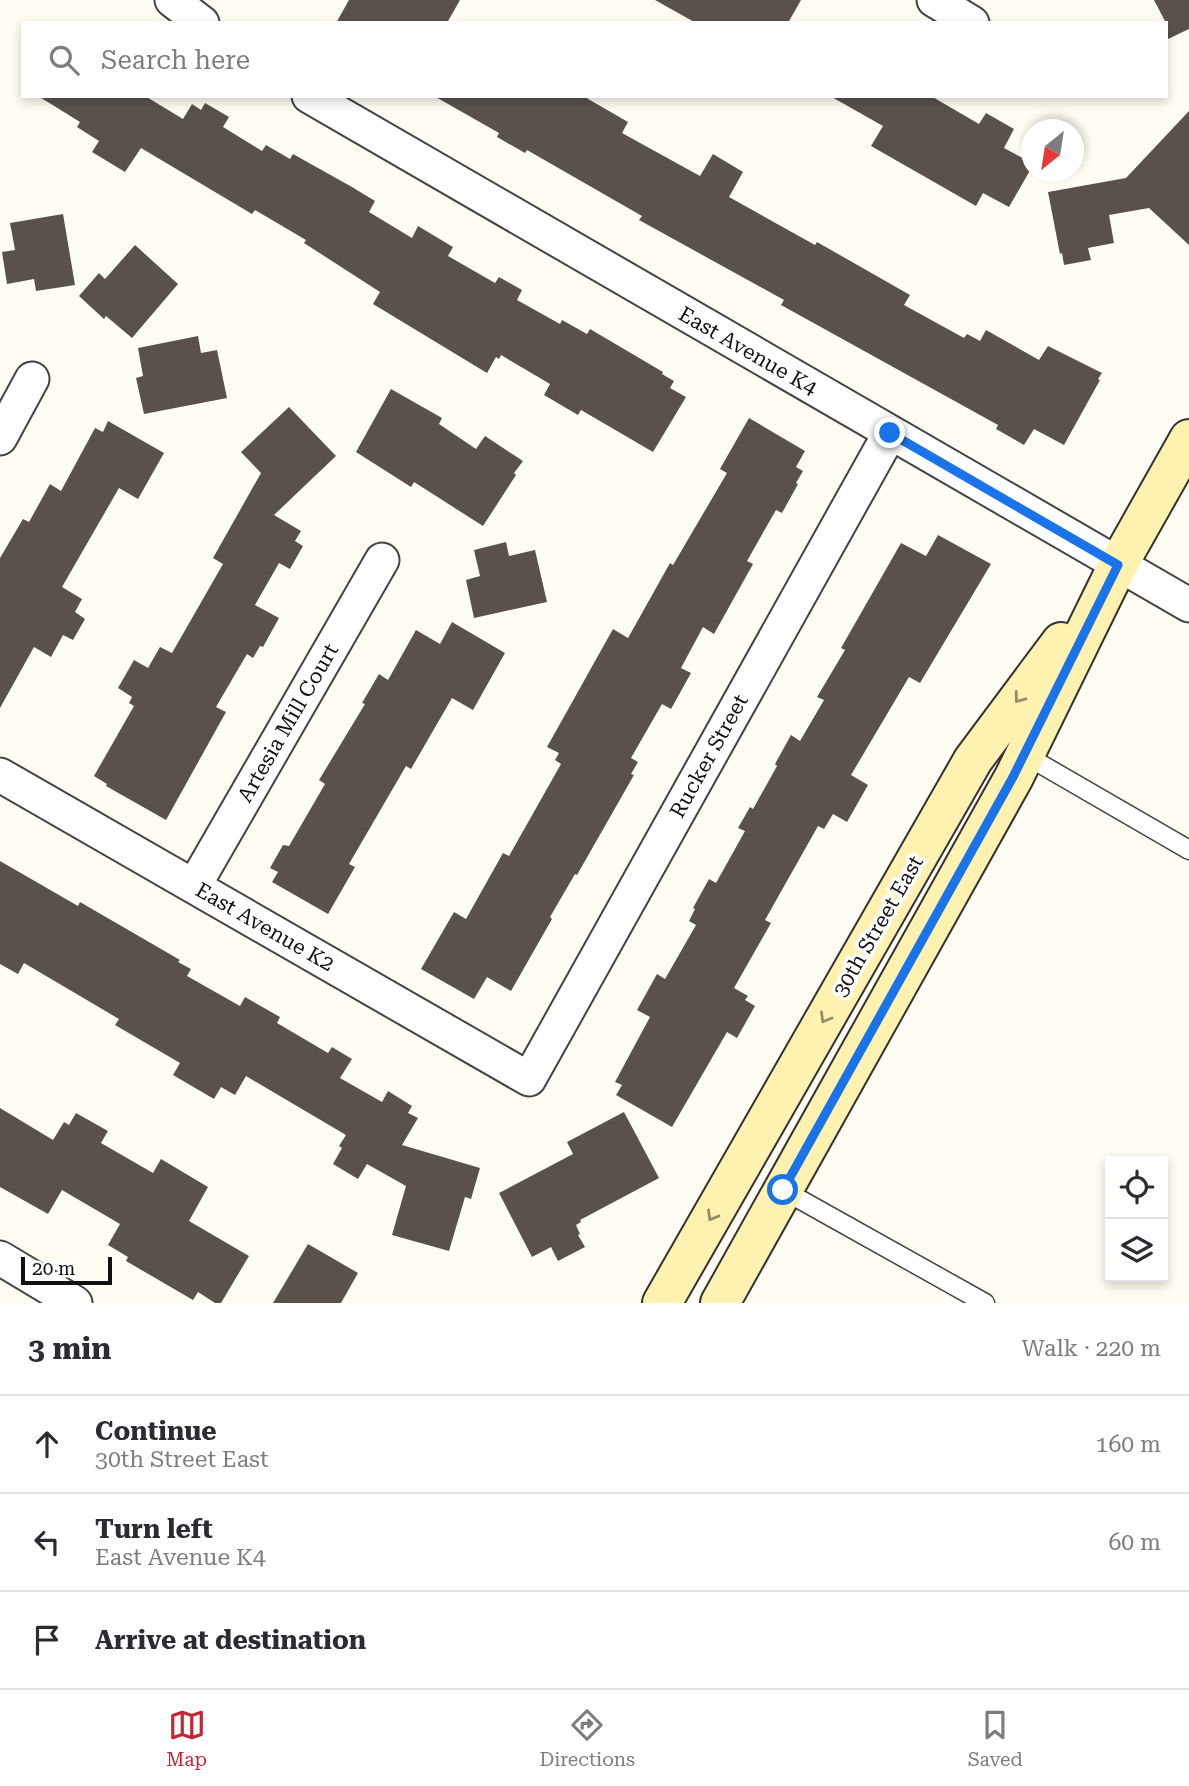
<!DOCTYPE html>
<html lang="en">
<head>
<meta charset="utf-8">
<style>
	:root { --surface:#fff; --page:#f2f2f3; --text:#2b2b33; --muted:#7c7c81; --line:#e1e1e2; --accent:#c62335 }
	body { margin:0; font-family:"Roboto Serif",serif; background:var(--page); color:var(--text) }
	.controls { position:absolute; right:21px; bottom:21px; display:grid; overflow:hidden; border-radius:0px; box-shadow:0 4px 10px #0003 }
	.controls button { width:63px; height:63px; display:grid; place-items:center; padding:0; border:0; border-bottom:2px solid var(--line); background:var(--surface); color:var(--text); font:35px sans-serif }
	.compass { position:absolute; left:1021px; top:119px; width:63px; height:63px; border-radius:50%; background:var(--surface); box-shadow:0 4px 10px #0003; rotate:210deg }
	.scale { position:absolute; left:21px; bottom:18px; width:91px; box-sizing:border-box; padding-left:7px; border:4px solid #101010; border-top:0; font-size:19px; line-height:24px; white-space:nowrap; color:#101010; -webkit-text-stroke:5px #fff; paint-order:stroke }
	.stop { position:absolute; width:21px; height:21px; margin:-16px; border:5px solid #1a73e8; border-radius:50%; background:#fff }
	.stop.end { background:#1a73e8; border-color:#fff; box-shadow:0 2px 7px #0008 }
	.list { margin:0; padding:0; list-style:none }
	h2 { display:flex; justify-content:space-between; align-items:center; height:91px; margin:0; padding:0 28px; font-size:30px }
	h2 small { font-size:23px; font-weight:400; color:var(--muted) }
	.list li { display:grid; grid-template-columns:46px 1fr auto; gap:21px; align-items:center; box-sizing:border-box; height:98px; padding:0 28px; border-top:2px solid var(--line) }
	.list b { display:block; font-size:26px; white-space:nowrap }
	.list p { margin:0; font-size:23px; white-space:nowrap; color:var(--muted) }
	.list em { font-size:23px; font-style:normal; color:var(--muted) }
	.icon { flex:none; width:38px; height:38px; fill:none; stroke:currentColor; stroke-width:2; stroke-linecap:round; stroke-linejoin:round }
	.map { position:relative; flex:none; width:1189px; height:1303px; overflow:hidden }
	.search { position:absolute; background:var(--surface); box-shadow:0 4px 10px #0003; left:21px; right:21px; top:21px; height:77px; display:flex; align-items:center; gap:18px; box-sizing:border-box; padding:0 24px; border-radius:0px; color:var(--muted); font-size:26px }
	.sheet { height:385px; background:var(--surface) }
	nav { display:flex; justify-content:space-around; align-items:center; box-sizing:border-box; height:98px; border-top:2px solid var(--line); background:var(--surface); font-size:19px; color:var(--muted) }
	nav a { display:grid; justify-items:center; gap:4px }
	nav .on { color:var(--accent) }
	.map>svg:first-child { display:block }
</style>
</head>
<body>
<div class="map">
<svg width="1189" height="1303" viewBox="0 0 1189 1303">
	<rect width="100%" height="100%" fill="#fffcf4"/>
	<g fill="#5a514c">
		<path d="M 349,0 L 460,0 L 447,23 L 336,23 Z"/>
		<path d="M 655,0 L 801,0 L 788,23 L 696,23 Z"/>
		<path d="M 1154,0 L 1189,0 L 1189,29 L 1166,40 L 1166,23 Z"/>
		<path d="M 38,96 L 145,96 L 183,119 L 192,104 L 201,110 L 205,103 L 229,117 L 223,127 L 262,151 L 266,145 L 290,159 L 293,154 L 352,187 L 375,201 L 369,212 L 412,238 L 418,226 L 453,247 L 448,256 L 495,283 L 499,277 L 522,290 L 517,300 L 560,324 L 562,320 L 587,334 L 590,329 L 663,372 L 662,374 L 674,381 L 670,388 L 686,397 L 653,452 L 581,410 L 578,415 L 544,395 L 550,384 L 501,355 L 499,359 L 496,357 L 487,373 L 373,304 L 380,292 L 304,243 L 306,240 L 255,210 L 252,214 L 141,148 L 125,172 L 92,152 L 99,141 L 77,127 L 80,122 Z"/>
		<path d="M 434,96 L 583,96 L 628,122 L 622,133 L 700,176 L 713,154 L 743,172 L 729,197 L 815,245 L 817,242 L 910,295 L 904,305 L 964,338 L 967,334 L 980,341 L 986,330 L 1039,360 L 1048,346 L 1102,373 L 1098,379 L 1100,380 L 1064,445 L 1034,429 L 1024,445 L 996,429 L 998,425 L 781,305 L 784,300 L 639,220 L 642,216 L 527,150 L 525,153 L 497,137 L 499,133 Z"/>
		<path d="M 830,96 L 931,96 L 979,124 L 986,113 L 1014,129 L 1004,148 L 1032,163 L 1032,167 L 1009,207 L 983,193 L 976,206 L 871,146 L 883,126 Z"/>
		<path d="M 1189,111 L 1189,245 L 1149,208 L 1109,215 L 1114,243 L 1088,248 L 1091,260 L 1064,265 L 1062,253 L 1060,254 L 1048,192 L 1126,178 Z"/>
		<path d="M 63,214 L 75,285 L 36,291 L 34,279 L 7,284 L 2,252 L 15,250 L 10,223 Z"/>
		<path d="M 135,245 L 178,284 L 132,338 L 106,316 L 104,319 L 79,296 L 99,273 L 105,279 Z"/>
		<path d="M 198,336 L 201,353 L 217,350 L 227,398 L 144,414 L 136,378 L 143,376 L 138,348 Z"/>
		<path d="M 391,389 L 442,418 L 439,424 L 476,449 L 485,436 L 523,461 L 514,473 L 516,475 L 483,526 L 414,482 L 411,487 L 356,452 Z"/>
		<path d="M 289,407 L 336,456 L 274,515 L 301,531 L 295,541 L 303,546 L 290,569 L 279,563 L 255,605 L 279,618 L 263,647 L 260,646 L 253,658 L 247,654 L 216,707 L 226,712 L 166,820 L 106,786 L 107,784 L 94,776 L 134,706 L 129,703 L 132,697 L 118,688 L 134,660 L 148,668 L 160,647 L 172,653 L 223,564 L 213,558 L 261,473 L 241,452 Z"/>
		<path d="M 749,418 L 805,451 L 796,467 L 803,471 L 796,483 L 798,484 L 782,513 L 776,510 L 747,561 L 753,564 L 714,634 L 703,627 L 681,668 L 691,673 L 671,709 L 662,704 L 631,758 L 638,762 L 631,774 L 634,775 L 577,875 L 575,874 L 550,917 L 552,919 L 511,991 L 487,977 L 474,999 L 421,969 L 454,912 L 466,919 L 503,853 L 509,856 L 561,764 L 555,760 L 559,753 L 547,747 L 613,629 L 628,638 L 670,563 L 673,565 L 727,473 L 720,469 Z"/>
		<path d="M 108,421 L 164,453 L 138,499 L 119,488 L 62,587 L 82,599 L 75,612 L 85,619 L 73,640 L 63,635 L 51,657 L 34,647 L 0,708 L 0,558 L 23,519 L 29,522 L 50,484 L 61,491 L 95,428 L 103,432 Z"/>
		<path d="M 938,535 L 991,564 L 920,683 L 909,677 L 851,775 L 868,785 L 847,822 L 833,814 L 824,829 L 818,826 L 765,920 L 771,923 L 734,988 L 748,996 L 745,1000 L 755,1006 L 737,1038 L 727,1032 L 672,1127 L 616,1095 L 622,1085 L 615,1082 L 650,1017 L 637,1010 L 657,974 L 665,979 L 696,925 L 689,921 L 695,909 L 693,908 L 709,879 L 716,883 L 745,831 L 738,828 L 750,807 L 753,809 L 777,766 L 775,764 L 791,735 L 800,741 L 824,700 L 817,697 L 845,650 L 841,648 L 901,543 L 926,556 Z"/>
		<path d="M 506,542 L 509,556 L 535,550 L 547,602 L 474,618 L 466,580 L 480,576 L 474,550 Z"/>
		<path d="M 452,622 L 505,653 L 473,710 L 452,698 L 411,769 L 406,766 L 349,864 L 355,867 L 328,914 L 272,882 L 278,872 L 270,868 L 283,845 L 289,846 L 325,784 L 319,780 L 365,704 L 362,703 L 379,674 L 388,680 L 416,630 L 440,644 Z"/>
		<path d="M 0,861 L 78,906 L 80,902 L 180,960 L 178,962 L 191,969 L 187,976 L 240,1006 L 245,997 L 280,1017 L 277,1023 L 328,1053 L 332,1047 L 352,1059 L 340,1078 L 382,1102 L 388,1091 L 412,1106 L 408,1113 L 418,1118 L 402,1145 L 480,1168 L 471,1199 L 465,1197 L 449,1251 L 392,1235 L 406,1186 L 367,1164 L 358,1179 L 333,1164 L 342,1148 L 339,1146 L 346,1135 L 246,1076 L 235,1095 L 221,1087 L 214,1099 L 173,1075 L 180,1063 L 115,1025 L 119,1019 L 24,963 L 18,974 L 0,964 Z"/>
		<path d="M 0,1108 L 53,1140 L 64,1122 L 69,1125 L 76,1113 L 108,1131 L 101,1143 L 153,1173 L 161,1159 L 208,1187 L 189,1221 L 249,1256 L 221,1303 L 215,1303 L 198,1292 L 193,1300 L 126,1261 L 128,1257 L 108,1245 L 120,1224 L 62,1190 L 48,1214 L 0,1187 Z"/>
		<path d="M 624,1112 L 659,1178 L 580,1220 L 581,1222 L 576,1225 L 580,1234 L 578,1235 L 585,1247 L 558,1261 L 551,1247 L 532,1257 L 499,1193 L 573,1154 L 567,1142 Z"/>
		<path d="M 308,1244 L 358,1273 L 341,1303 L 273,1303 Z"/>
	</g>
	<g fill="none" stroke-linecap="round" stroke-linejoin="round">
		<defs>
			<g id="service">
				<path d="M 1025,755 L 1189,850"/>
				<path d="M 783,1190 L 985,1303"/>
			</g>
			<g id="minor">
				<path d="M 172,0 L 202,23"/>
				<path d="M 934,0 L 972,23"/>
				<path d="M 309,96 L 1189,605"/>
				<path d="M 0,438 L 32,379"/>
				<path d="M 0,775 L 529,1079 L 890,433"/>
				<path d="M 194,886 L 382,560"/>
				<path d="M 0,1258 L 75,1303"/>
			</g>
			<g id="secondary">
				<path d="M 662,1303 L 973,760 L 1061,642"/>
				<path d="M 720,1303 L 1014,777 L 1118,565 L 1189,439"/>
			</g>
		</defs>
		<use href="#service" stroke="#434343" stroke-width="21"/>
		<use href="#minor" stroke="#434343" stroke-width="37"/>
		<use href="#secondary" stroke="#323232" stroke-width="42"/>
		<use href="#service" stroke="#fff" stroke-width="18"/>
		<use href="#minor" stroke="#fff" stroke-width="33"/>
		<use href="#secondary" stroke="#fff1af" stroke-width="38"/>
	</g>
	<defs><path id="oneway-chevron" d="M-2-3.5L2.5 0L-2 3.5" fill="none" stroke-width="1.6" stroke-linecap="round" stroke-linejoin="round" transform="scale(1.75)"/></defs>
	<g stroke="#938c67">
		<use href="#oneway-chevron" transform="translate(1019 698) rotate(127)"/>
		<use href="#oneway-chevron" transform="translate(825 1018) rotate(120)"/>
		<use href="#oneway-chevron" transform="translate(712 1216) rotate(120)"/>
	</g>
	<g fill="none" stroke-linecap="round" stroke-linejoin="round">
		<path stroke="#1a73e8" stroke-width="9" d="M 783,1190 L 1013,777 L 1118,565 L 890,433"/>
	</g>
	<g text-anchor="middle" stroke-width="7" stroke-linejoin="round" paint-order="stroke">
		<g font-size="21" fill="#101010" stroke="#fff">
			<text transform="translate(748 351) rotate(30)" y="7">East Avenue K4</text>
			<text transform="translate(288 723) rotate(-60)" y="7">Artesia Mill Court</text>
			<text transform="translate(709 756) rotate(-61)" y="7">Rucker Street</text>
			<text transform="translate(878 926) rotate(-60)" y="7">30th Street East</text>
			<text transform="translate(265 927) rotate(30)" y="7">East Avenue K2</text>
		</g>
	</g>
</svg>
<div class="controls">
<button><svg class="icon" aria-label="locate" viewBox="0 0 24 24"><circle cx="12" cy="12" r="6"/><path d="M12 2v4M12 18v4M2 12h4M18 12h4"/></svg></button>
<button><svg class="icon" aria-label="layers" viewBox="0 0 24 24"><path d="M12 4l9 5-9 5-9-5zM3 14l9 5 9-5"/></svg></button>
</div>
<svg class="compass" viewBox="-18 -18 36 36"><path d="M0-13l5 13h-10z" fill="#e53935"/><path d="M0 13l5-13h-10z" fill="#7c7c81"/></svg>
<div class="scale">20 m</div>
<div class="stop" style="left:783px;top:1190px"></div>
<div class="stop end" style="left:890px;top:433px"></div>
<div class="search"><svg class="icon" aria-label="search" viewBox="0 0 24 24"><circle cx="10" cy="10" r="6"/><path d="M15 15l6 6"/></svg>Search here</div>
</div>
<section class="sheet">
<h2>3 min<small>Walk · 220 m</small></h2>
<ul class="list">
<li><svg class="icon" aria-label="ahead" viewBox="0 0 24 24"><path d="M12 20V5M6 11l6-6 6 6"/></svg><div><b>Continue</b><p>30th Street East</p></div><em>160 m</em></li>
<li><svg class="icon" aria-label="left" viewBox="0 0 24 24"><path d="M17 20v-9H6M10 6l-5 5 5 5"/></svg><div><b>Turn left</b><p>East Avenue K4</p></div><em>60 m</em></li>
<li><svg class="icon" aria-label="arrive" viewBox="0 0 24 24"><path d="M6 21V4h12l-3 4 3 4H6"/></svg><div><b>Arrive at destination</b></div></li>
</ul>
</section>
<nav>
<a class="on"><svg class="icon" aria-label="map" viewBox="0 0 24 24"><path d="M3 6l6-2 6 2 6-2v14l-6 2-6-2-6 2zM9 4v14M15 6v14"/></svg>Map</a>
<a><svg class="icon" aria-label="directions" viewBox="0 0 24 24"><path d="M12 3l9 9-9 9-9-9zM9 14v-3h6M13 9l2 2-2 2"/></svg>Directions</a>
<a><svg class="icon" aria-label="saved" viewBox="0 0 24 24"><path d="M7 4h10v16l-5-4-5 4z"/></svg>Saved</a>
</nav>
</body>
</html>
